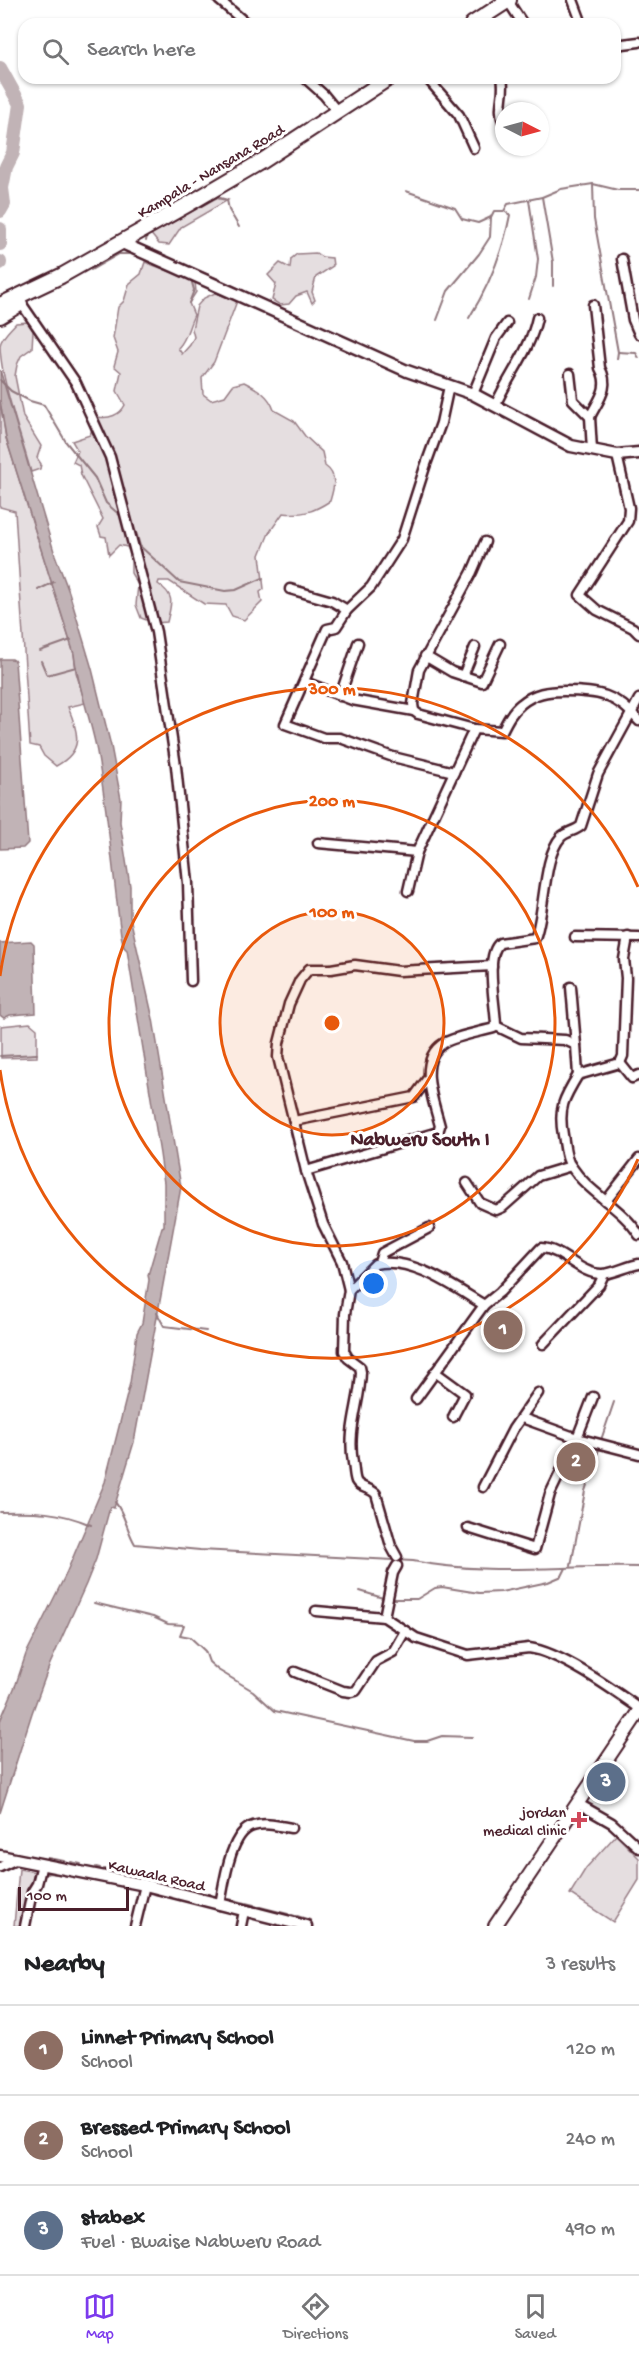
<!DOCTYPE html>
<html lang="en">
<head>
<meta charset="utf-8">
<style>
	:root { --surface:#fff; --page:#f2f2f2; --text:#202124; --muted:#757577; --line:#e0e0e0; --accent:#7c3aed }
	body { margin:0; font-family:"Gochi Hand",sans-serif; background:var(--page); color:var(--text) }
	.compass { position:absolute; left:495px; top:102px; width:54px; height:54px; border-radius:50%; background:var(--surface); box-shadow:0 2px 4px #0004; rotate:96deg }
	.scale { position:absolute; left:18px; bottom:15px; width:111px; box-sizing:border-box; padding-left:6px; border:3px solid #4a1f2b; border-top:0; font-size:16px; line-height:21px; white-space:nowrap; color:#4a1f2b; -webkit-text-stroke:4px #fff; paint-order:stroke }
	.you { position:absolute; left:374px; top:1284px; width:21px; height:21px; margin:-15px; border:4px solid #fff; border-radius:50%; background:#1a73e8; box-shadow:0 0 0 9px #1a73e833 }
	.badge { display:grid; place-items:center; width:39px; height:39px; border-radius:50%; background:var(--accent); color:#fff; font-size:20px; font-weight:700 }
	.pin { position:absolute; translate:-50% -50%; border:3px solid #fff; box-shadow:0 2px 6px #0006 }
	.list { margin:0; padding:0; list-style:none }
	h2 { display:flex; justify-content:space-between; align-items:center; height:78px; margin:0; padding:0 24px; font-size:26px }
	h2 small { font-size:20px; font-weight:400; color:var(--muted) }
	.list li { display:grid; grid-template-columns:39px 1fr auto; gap:18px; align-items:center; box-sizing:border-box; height:90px; padding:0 24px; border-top:2px solid var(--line) }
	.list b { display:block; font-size:22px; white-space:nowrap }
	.list p { margin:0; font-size:20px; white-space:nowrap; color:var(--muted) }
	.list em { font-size:20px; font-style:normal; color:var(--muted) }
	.icon { flex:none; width:33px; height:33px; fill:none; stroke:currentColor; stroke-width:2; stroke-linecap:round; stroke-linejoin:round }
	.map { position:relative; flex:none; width:639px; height:1926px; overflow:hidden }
	.search { position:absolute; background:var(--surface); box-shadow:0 2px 4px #0004; left:18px; right:18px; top:18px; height:66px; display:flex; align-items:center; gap:15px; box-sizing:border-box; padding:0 21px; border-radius:18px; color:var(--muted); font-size:22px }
	.sheet { height:348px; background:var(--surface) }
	nav { display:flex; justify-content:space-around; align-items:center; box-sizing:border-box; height:84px; border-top:2px solid var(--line); background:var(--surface); font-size:16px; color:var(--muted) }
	nav a { display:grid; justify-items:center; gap:3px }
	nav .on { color:var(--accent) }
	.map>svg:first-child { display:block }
</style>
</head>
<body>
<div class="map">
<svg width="639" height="1926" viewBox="0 0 639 1926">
	<rect width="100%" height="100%" fill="#fff"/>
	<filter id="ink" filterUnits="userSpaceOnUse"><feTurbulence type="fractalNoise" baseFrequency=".0167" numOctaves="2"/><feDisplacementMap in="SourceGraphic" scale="12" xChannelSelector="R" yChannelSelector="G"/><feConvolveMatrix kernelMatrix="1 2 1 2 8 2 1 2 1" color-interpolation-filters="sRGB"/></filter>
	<g filter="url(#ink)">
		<g fill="#e5dee0" stroke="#987e86" stroke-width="1.5">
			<path d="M 215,196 L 228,200 L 181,227 L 169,245 L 159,244 L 150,233 Z"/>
			<path d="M 316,253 L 322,257 L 332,258 L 333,266 L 316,277 L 312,292 L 315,300 L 312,303 L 307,292 L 296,296 L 289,304 L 280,305 L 272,300 L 276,284 L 268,275 L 280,263 L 290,268 L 291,259 L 297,254 Z"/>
			<path d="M 145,262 L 195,281 L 196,292 L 189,303 L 194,315 C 188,327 187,339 178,348 L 182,354 L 190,345 L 194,337 L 192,329 L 197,306 L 204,298 L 215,293 L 237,301 L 214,362 L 202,378 L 203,394 L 211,400 L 225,396 L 233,385 L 244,382 C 258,389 269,395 274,410 L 294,421 L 305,436 L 322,452 L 325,466 C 338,475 334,488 330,501 C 313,512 303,515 283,513 L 269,533 L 260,555 L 264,589 L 260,592 L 262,602 L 244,620 L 232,616 L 226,605 L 204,604 L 169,581 L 159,581 L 158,584 C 176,596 171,604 167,622 L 154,623 L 141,618 L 136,605 L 138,585 L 131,573 L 131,555 L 127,547 L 119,545 L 109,555 L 106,537 L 101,536 L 98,527 L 103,519 L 81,475 L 79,465 L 73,462 L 78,451 L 72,441 L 90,435 L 92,429 L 89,422 L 98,417 C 109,419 120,415 125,405 L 117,391 L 121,372 L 114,366 L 118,352 L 113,338 L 118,307 L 124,301 L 129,284 L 141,274 Z"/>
			<path d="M 28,322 L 33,331 L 32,348 L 21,356 L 17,365 L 15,376 L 23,417 L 41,446 L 37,458 L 41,464 L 40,469 L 31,472 C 22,439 0,378 0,345 C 2,336 11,329 16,323 Z"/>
			<path d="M 0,400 L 6,438 L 74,654 L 76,672 L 85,703 L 68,707 C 79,733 84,751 56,766 L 44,756 L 39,747 L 30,745 L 15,511 L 0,507 Z"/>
			<path d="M 30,1023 L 37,1029 L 37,1057 L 1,1058 L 1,1026 Z"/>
			<path d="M 616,1835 L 639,1858 L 639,1880 L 613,1922 L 570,1894 L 586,1868 Z"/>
			<path d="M 19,1869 L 36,1872 L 23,1926 L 14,1926 Z"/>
		</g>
		<g fill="#c1b3b6" stroke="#91787e" stroke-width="1.5">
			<path d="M 0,370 L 55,555 L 69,592 L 92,669 L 111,746 L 121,799 L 120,822 L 130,886 L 130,917 L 153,1019 L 181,1187 L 134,1442 L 114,1508 L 111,1507 L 109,1511 L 96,1559 L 86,1584 L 50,1664 L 32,1713 L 0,1813 L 0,1721 L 16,1684 L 26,1654 L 65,1576 L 105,1482 L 130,1383 L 137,1333 L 142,1323 L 149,1280 L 148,1275 L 162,1227 L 164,1226 L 164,1183 L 160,1154 L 127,950 L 124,947 L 121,935 C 113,874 108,812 97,752 C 91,719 78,688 74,654 L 6,438 L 0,400 Z"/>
			<path d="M 0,659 L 12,659 L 15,661 L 28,843 L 23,848 L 0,849 Z"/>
			<path d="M 31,941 L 34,944 L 36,1013 L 10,1015 L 4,1018 L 0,1015 L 0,943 Z"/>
		</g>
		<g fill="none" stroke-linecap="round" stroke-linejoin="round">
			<g stroke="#91787e" stroke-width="2">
				<path d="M 593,184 L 594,219 L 618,352 L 617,359"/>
				<path d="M 406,191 L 455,208 L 462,219 L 478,223 L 491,217 L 494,211 L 504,211 L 508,204 L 542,197 L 561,189 L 593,184 L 618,190 L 639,190"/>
				<path d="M 542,197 L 553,262 L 553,286"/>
				<path d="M 529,200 L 538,259 L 536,277 L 529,299"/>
				<path d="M 146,241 L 147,236 L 151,234 L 216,198 L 227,200 L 229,210 L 239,227"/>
				<path d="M 153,263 L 170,270"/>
				<path d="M 91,270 L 119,254 L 134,254 L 145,259"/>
				<path d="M 199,271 C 230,283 259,299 290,312"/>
				<path d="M 189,303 L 194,290 L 191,279"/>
				<path d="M 469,318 C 489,286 503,251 510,215 L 504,211"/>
				<path d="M 437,320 L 448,291 L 479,254 L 490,237 L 491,217"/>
				<path d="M 618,352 L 636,353 L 639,358"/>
				<path d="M 0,380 L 11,391 L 30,401 L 44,405 L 66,442 L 95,478 L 106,503 L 122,517"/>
				<path d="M 132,528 L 136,532 L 140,546 L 179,582 L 225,591 L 236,590 L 263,578"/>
				<path d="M 38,590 L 54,582"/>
				<path d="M 40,651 L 71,640"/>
				<path d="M 41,661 L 47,675 L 76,667"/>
				<path d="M 0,1056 L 37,1054"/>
				<path d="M 157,1313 L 164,1326 L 206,1331"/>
				<path d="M 601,1440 L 614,1402"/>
				<path d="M 115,1502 C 125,1514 127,1531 135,1544 L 200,1550 L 413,1561 C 487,1576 564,1565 639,1567"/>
				<path d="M 0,1512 C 34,1511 59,1511 91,1525"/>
				<path d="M 571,1566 L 585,1491 L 600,1446"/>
				<path d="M 360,1591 L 386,1599"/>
				<path d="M 391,1599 L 417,1599 L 435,1588 L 442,1587 L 479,1593 L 501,1592 L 548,1582 L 562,1576 L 566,1568"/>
				<path d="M 94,1603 L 153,1617 L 168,1624 L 184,1625 L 180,1635 L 190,1637 L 205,1651 L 209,1662 L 218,1670 L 253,1691 L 275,1711 L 414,1741 L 427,1741 L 442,1736 L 472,1737"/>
				<path d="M 47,1858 L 64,1861"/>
				<path d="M 71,1862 L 81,1864"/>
				<path d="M 96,1867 L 100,1868"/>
				<path d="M 104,1869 L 111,1870"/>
				<path d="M 115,1871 L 148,1879"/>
				<path d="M 43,1875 L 50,1873 L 82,1878"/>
				<path d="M 158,1882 L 163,1883"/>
				<path d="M 168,1884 L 173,1885"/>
				<path d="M 119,1885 L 140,1890"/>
				<path d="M 179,1888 L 181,1888"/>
				<path d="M 187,1889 L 189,1889"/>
				<path d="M 147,1892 L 196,1903"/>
				<path d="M 200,1892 L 209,1894"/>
				<path d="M 229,1899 L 254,1905"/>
				<path d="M 260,1907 L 288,1914"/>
				<path d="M 292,1915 L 295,1916"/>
				<path d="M 297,1916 L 310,1920"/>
			</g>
			<g stroke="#c1b3b6" stroke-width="14">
				<path d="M 0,68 L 20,104 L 13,153 L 6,167 L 2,188 L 4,204 L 0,211"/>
				<path d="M 0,229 L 0,244"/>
				<path d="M 0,262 L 0,263"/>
			</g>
			<defs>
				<g id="minor">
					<path d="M 219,0 L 247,24"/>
					<path d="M 573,0 L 582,24"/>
					<path d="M 508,1 L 523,24"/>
					<path d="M 615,45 L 639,42"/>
					<path d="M 305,78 L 324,95 L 337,111"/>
					<path d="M 427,78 L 459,115 L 474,148"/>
					<path d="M 502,78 C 506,93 497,107 503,122"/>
					<path d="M 622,259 L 633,320 L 639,334"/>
					<path d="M 21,303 L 76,383 L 110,457 L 156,632 L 176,766 L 188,883 L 191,981"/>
					<path d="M 570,374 L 573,400 L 590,417 L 592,450"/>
					<path d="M 449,386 L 441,423 L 425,467 L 402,539 L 371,587 L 347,610 L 336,627 L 327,629 L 285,724 L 324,738 L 340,738 L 393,757 L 454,772"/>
					<path d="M 473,394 L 496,338 L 507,323"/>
					<path d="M 495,406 C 508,376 530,351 537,318"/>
					<path d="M 590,417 C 598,400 611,388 600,368 L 593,305"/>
					<path d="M 617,455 L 629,508 L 628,521 L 580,595 L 597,610 L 633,628 L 639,634"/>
					<path d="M 290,589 L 332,601 L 347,610"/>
					<path d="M 425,656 L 452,672 L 482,682 L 500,644"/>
					<path d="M 463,676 L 475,647"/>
					<path d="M 305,682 L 352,700 L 414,711"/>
					<path d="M 340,696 L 358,643"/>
					<path d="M 474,729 L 418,714 L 414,711 L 413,704 L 419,670 L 472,572 L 485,542"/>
					<path d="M 318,843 L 417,852"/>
					<path d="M 408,891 L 417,852 L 474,729 L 502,731 C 507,721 512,711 521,704 C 534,693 548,691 564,691 C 597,691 617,694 639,721"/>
					<path d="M 575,937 L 639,938"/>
					<path d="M 628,937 L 624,959 L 626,978 L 623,1056 L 620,1063 L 578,1075 C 564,1098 558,1108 563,1135 C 565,1145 565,1158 571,1166 C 589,1194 622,1207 639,1235"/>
					<path d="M 571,987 L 576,1045"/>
					<path d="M 496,1026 C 496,1007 484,955 500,943 L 535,938 C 545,913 543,856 561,837 C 566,832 575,831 581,826 L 598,774 L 639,699"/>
					<path d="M 496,1026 L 521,1038 L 565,1040 L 576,1045 L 578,1075"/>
					<path d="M 620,1063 L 632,1078 L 639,1075"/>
					<path d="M 294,1121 L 414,1097 L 428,1078"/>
					<path d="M 306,1171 L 438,1132 L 440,1126 C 434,1102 416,1060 444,1043 C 456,1036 480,1032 494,1028 L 496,1026"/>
					<path d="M 467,1183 L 480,1203 L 496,1210 L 503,1207 L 538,1176 L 571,1166"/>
					<path d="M 606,1201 L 639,1159"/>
					<path d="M 379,1263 L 382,1253 L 429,1228"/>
					<path d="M 349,1290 L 375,1264 C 412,1256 454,1287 484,1305"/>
					<path d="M 543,1344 L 599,1285 L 604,1274"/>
					<path d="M 435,1372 L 465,1394 L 453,1417"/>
					<path d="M 416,1399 L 484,1305 L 500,1292 L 541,1248 C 563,1249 579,1274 602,1274 C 613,1274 627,1266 639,1264"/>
					<path d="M 522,1418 L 577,1438 L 639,1454"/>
					<path d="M 483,1487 L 513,1429 L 538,1393"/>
					<path d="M 468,1528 L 535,1549 L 550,1494 L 577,1438 L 593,1397"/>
					<path d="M 397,1557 L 391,1546 L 376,1494 C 370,1487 360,1489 356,1481 C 354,1476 354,1468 353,1463 C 347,1428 360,1404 361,1372 L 360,1367 L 348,1358 L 344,1351 L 345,1314 L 349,1290 L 342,1262 L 323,1224 L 306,1171 L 278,1057 L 279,1043 L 289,1004 L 300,980 L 309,969 L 331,969 L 355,965 L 399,971 L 492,966"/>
					<path d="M 316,1611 L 384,1617 L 416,1638 L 468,1655 L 529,1648 C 560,1652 612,1689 639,1708"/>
					<path d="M 384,1617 L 393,1573 L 397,1566"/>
					<path d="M 295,1672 L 343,1691 L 351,1692 L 356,1691 L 376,1661 L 393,1652 L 405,1631"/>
					<path d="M 577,1803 L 612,1823 L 639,1848"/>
					<path d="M 0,1867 L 17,1859"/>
					<path d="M 220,1905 C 224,1884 230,1832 253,1826 C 266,1822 279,1826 291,1828"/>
					<path d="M 25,1926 L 32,1892 L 37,1884 L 42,1864"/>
					<path d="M 135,1926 L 145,1885"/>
					<path d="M 241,1926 L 244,1911"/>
				</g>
				<g id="tertiary">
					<path d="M 122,243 L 407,371 L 473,394 L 571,446 L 617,455 L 639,453"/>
					<path d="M 0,1856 L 145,1885 L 306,1926"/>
				</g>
				<path id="secondary" d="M 495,1926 L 639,1712"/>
				<g id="primary">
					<path d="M 472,24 L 509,0"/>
					<path d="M 0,305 L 61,276 L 187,205 L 262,161 L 389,78"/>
					<path d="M 0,316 L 20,304"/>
				</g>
			</defs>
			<use href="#minor" stroke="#4a1f2b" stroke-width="13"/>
			<use href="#tertiary" stroke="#4a1f2b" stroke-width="15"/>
			<use href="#secondary" stroke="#4a1f2b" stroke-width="16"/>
			<use href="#primary" stroke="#4a1f2b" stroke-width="18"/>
			<use href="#minor" stroke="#fff" stroke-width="8"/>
			<use href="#tertiary" stroke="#fff" stroke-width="10"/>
			<use href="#secondary" stroke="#fff" stroke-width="12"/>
			<use href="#primary" stroke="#fff" stroke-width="14"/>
		</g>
	</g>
	<circle cx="332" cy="1023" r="112" fill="#e8590c" fill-opacity=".12"/>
	<g fill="none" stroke="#e8590c" stroke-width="3">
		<circle cx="332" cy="1023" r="112"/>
		<circle cx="332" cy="1023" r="223"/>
		<path d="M638 1159A335 335 0 0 1 0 1070M0 976A335 335 0 0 1 638 887"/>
	</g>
	<path fill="#d1495b" stroke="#fff" stroke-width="2" d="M576 1811h6v6h6v6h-6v6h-6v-6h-6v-6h6z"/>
	<g text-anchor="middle" stroke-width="6" stroke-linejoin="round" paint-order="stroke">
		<g font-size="16" fill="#4a1f2b" stroke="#fff">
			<text transform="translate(210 170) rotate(-31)" y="6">Kampala - Nansana Road</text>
			<text transform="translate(157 1874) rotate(13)" y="6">Kawaala Road</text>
		</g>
		<g font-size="16" fill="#4a1f2b" stroke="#fff" text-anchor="end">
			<text x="566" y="1817">jordan<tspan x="566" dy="18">medical clinic</tspan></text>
		</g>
		<g font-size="20" font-weight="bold" fill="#4a1f2b" stroke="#fff">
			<text x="420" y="1145">Nabweru South I</text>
		</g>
	</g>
	<circle cx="332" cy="1023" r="9" fill="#e8590c" stroke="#fff" stroke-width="3"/>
	<g font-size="18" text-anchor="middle" font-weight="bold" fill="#e8590c" stroke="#fff" stroke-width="6" stroke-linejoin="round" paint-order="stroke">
		<text x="332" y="694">300 m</text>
		<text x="332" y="806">200 m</text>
		<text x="332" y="917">100 m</text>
	</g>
</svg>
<svg class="compass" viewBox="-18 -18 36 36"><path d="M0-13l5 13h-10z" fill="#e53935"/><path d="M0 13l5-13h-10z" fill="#757577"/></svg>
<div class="scale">100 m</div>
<div class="you"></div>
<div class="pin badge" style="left:503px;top:1330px;background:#8d6e63">1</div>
<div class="pin badge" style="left:576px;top:1462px;background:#8d6e63">2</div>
<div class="pin badge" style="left:606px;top:1782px;background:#5c6f8a">3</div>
<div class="search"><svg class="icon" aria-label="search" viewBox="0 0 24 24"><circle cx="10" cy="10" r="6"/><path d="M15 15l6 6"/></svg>Search here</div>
</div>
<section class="sheet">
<h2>Nearby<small>3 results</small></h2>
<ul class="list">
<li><span class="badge" style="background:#8d6e63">1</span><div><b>Linnet Primary School</b><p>School</p></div><em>120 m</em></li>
<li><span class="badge" style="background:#8d6e63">2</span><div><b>Bressed Primary School</b><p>School</p></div><em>240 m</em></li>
<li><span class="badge" style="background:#5c6f8a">3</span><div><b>stabex</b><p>Fuel · Bwaise Nabweru Road</p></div><em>490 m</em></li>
</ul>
</section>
<nav>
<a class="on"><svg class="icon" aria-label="map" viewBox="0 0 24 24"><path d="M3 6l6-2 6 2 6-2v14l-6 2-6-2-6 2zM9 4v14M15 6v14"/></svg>Map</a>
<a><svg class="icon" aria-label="directions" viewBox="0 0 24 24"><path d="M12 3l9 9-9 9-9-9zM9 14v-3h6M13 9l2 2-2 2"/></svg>Directions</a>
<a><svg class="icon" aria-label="saved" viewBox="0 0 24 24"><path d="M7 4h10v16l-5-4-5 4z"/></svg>Saved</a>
</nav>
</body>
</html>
